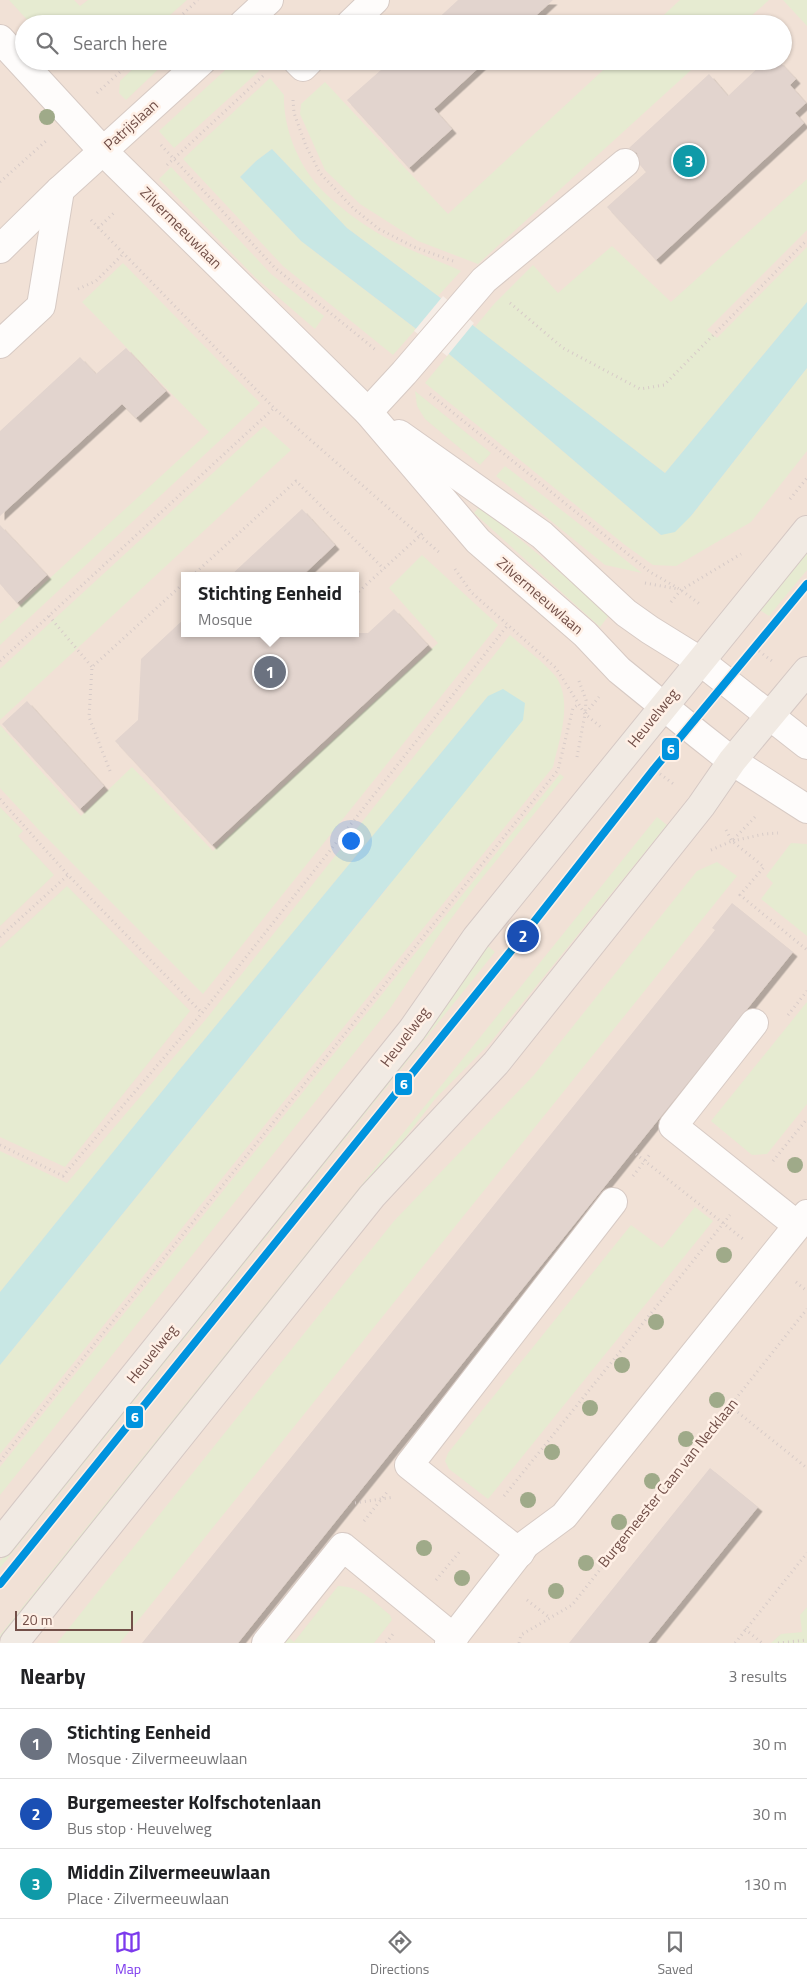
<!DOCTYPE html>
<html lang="en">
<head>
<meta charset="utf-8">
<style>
	:root { --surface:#fff; --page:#f2f2f2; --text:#202124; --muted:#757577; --line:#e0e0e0; --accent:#7c3aed }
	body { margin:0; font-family:"Titillium Web",sans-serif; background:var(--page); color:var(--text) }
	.scale { position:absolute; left:15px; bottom:12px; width:118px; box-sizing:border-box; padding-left:5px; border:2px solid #724f48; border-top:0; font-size:14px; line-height:18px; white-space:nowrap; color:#724f48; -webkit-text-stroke:4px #fff0e6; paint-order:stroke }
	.you { position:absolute; left:350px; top:840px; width:18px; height:18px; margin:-12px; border:4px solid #fff; border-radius:50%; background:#1a73e8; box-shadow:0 0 0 8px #1a73e833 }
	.badge { display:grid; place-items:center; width:32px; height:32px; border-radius:50%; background:var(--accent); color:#fff; font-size:16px; font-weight:700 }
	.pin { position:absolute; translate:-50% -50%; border:2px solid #fff; box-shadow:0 1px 5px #0006 }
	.popup { position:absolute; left:181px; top:572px; width:178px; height:65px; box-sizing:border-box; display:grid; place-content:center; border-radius:0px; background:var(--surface); filter:drop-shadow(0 1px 4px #0005); font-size:16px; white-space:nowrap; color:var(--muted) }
	.popup b { font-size:19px; color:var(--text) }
	.popup::after { content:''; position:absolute; left:50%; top:100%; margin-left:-10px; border:10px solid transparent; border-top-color:var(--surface) }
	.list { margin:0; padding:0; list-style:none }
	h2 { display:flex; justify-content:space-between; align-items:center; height:65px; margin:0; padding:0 20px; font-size:21px }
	h2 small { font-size:16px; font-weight:400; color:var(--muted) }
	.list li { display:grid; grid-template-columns:32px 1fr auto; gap:15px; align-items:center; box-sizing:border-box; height:70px; padding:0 20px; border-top:1px solid var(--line) }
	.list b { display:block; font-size:19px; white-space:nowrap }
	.list p { margin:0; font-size:16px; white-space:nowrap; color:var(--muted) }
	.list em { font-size:16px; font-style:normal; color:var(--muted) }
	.icon { flex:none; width:28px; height:28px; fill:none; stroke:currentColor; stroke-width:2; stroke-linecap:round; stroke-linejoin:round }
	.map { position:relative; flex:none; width:807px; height:1643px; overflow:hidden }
	.search { position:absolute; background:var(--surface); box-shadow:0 1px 4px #0004; left:15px; right:15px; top:15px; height:55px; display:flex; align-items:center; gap:12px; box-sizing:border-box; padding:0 18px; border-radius:28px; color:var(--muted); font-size:19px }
	.sheet { height:275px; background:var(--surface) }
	nav { display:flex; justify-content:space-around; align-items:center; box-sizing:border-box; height:70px; border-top:1px solid var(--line); background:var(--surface); font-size:14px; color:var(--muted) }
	nav a { display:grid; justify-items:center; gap:2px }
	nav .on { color:var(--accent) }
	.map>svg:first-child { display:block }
</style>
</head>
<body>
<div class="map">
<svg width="807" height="1643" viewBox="0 0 807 1643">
	<defs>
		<filter id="shadow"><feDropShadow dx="4.5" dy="4.5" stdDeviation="0" flood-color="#0004"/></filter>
	</defs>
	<rect width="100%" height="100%" fill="#f6ede6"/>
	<path fill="#f1e1d6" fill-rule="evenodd" d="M 0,0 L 807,0 L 807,1643 L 0,1643 ZM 24,24 L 783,24 L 783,61 L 24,61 ZM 185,576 L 355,576 L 355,633 L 185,633 Z"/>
	<g fill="#e6ebd1">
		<path d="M 9,0 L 74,0 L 80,6 L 88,0 L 187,0 L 160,24 L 31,24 Z"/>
		<path d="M 680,0 L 769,0 L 742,24 L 654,24 Z"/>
		<path d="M 783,0 L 807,0 L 807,26 Z"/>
		<path d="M 64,61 L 116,61 C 104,72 76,74 64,61 Z"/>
		<path d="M 141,61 L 167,61 L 126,100 L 119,93 L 120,81 Z"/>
		<path d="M 235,61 L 251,61 L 259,71 L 174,148 L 159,131 Z"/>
		<path d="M 613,61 L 701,61 L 478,264 L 418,241 L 360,204 L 325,170 L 300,114 L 301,104 L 325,82 L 448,214 Z"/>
		<path d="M 270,78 L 284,95 C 283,122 294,154 311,177 C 327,200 369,230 394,242 C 416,253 439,261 461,271 L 438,296 L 347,228 L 272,149 L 256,161 L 240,177 L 301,241 L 416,329 L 393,355 L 283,266 L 183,159 Z"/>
		<path d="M 171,167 L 271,274 L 324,316 L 315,329 L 256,278 L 159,179 Z"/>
		<path d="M 807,179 L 807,230 L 707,330 L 717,338 L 807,247 L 807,302 L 665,473 L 475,327 L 494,304 L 533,265 L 558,293 L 612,246 L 671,302 Z"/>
		<path d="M 123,263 L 260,403 L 0,645 L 0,624 L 209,432 L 82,302 Z"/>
		<path d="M 449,354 L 661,535 L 691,516 L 807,368 L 807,451 L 751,522 L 676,566 L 653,565 L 625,545 L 425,383 Z"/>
		<path d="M 415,391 L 491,453 L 480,465 L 425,419 L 417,406 Z"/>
		<path d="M 264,426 L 291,450 L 0,720 L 0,669 Z"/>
		<path d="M 505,466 L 642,573 L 605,565 L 496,476 Z"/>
		<path d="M 480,506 L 610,614 L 600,627 L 474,513 Z"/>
		<path d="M 807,549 L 807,570 L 769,616 L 758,609 Z"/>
		<path d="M 422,555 L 498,625 L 203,994 L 38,829 L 0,788 L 0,725 L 81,816 L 132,767 L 213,851 L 438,643 L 389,588 Z"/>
		<path d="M 510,635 C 521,645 552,669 558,680 C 572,706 559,740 553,767 L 0,1454 L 0,1365 L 388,887 L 488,696 L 180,1069 L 0,1292 L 0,1151 L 67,1183 L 207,1018 Z"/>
		<path d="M 560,774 L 564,777 L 474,888 L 439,935 L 391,1007 L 0,1495 L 0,1467 Z"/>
		<path d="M 0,807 L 23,831 L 18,836 L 54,875 L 0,926 Z"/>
		<path d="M 657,817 L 667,825 L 490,1043 L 435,1099 L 365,1190 L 0,1643 L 0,1635 Z"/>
		<path d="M 791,843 L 807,844 L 807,936 L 761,899 L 773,883 L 766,876 Z"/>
		<path d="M 717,862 L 737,876 L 120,1643 L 57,1643 L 394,1221 L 534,1075 L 697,871 Z"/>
		<path d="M 67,886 L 190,1011 L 65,1167 L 0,1137 L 0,948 Z"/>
		<path d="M 484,943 L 495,952 L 0,1568 L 0,1561 L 194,1319 Z"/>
		<path d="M 807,1002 L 807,1104 L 767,1154 L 752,1155 L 711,1121 Z"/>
		<path d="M 695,1207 L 713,1221 L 488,1499 L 449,1469 L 445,1461 L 448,1453 L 631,1225 L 662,1248 Z"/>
		<path d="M 338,1586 C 360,1586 374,1602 390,1615 L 392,1620 L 374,1643 L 276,1643 L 284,1634 L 294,1642 Z"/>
		<path d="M 807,1607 L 807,1643 L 771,1643 L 781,1634 L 802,1632 L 800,1615 Z"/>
	</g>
	<g fill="#c8e7e4">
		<path d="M 272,149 L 347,228 L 438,296 L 475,327 L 665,473 L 807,302 L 807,368 L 691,516 L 675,532 L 661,535 L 449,354 L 301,241 L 240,177 L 256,161 Z"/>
		<path d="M 503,689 L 525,703 L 523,720 L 0,1365 L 0,1292 L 180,1069 L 488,696 Z"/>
	</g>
	<path fill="#f6ede6" d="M 443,296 L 474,323 L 447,356 L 414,331 Z"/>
	<g fill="#e2d4ce" filter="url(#shadow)">
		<path d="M 458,0 L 553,0 L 527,24 L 432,24 Z"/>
		<path d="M 391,61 L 486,61 L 434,109 L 452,129 L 409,168 L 347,100 Z"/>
		<path d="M 765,61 L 779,61 L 796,79 L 790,85 L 806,103 L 795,113 L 804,123 L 656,260 L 607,207 L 646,172 L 640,165 L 640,160 L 637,153 L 629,148 L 709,74 L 728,96 Z"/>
		<path d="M 126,348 L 166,391 L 136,418 L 122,404 L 0,516 L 0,431 L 80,357 L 96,374 Z"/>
		<path d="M 302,509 L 335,545 L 302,576 L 230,576 Z"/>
		<path d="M 0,525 L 47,575 L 17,603 L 0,584 Z"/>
		<path d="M 394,609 L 428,645 L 212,845 L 115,741 L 138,720 L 141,659 L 185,618 L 185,633 L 368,633 Z"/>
		<path d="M 27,701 L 104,786 L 80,809 L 2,724 Z"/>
		<path d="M 732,903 L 793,952 L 238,1643 L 142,1643 L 715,930 L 712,928 Z"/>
		<path d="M 710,1468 L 758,1507 L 648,1643 L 569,1643 Z"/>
	</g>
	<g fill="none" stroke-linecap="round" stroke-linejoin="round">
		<defs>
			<g id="minor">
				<path d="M 243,24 L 269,0"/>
				<path d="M 350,24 L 375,0"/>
				<path d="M 0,39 L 103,151 L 368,412 L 478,541 L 585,634 L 619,670 L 699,735 L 732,761 L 807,809"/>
				<path d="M 297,61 L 303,67 L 309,61"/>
				<path d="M 0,249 L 60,190 L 202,61"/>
				<path d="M 0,344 L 41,306 L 60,190"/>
				<path d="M 368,412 L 404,373 L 484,280 L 625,163"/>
				<path d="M 399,434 L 542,535 L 626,613 L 650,630 L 700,661 L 807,745"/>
				<path d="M 754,1023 L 673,1126 L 797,1225"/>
				<path d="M 520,1553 L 409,1465 L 613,1202"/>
				<path d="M 266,1643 L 343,1547 L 454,1638"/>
				<path d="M 449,1643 L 526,1544 L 564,1516 L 807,1214"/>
			</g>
			<g id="major">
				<path d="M 0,1543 L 412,1030 L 476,938 L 807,530"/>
				<path d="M 14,1643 L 372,1196 L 496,1063 L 701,806 L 732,761 L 807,671"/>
			</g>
		</defs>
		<use href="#minor" stroke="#d7cac4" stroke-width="30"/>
		<use href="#major" stroke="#d5c8c4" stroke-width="30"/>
		<g stroke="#d7cbc8" stroke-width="3" stroke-dasharray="1 4" stroke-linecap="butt">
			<path d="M 172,24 L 198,0"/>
			<path d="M 97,93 L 132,61"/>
			<path d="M 293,100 L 294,113 L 306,146 L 320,173 L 354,209 L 379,229 L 414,247 L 453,261"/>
			<path d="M 161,145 L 274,267 L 377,351"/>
			<path d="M 167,165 L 265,74"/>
			<path d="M 0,182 L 47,140"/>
			<path d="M 91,220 L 274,408 L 441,554"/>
			<path d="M 98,228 L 116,211"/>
			<path d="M 78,289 L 96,281 L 123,254"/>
			<path d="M 510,303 L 563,348 L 640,389 L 664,385 L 807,240"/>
			<path d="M 430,394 L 650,572 L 681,590 L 701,605"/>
			<path d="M 790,499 L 807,478"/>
			<path d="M 455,569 L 471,592 L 556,668 L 585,714 L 602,728"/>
			<path d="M 192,576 L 296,481 L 384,569"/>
			<path d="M 645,583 L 678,589"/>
			<path d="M 355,595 L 425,531"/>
			<path d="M 671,602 L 681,590 L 741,554"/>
			<path d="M 49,616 L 92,667"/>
			<path d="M 755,648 L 772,661"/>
			<path d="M 0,661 L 274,408"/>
			<path d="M 579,681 L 586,700 L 585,714"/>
			<path d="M 577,757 L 585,714 L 599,697"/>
			<path d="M 110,771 L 89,717 L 92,667 L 185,582"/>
			<path d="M 656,771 L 675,785"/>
			<path d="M 0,799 L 68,875 L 202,1013"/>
			<path d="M 726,830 L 732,841 L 764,867 L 740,895 L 807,950"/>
			<path d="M 733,841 L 764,834 L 778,833"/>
			<path d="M 711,850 L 732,841 L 755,817"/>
			<path d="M 0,937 L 68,875"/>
			<path d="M 788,1015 L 807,991"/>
			<path d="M 0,1145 L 63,1176 L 202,1013 L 507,626"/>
			<path d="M 636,1154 L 743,1239"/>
			<path d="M 773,1161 L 807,1119"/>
			<path d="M 633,1176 L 651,1153"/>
			<path d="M 796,1282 L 807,1291"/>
			<path d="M 730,1406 L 807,1468"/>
			<path d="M 0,1461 L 558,770 L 573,708 L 579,704"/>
			<path d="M 504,1496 L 730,1215"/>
			<path d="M 355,1503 L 394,1497"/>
			<path d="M 364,1521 L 388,1491"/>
			<path d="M 436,1580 L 461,1550"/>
			<path d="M 527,1600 L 550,1618"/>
			<path d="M 745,1629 L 762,1643"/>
			<path d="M 386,1643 L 393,1634"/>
			<path d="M 519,1643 L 521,1635 L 572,1605 L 807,1309"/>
			<path d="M 735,1643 L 807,1553"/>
			<path d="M 778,1643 L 807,1640"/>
		</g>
		<use href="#minor" stroke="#fefcfb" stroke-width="28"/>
		<use href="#major" stroke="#f1eae3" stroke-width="28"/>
		<defs>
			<path id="tram-1" d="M 0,1584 L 523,936 L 654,769 L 807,584"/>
		</defs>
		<use href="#tram-1" stroke="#fff0e6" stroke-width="11"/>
		<use href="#tram-1" stroke="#0093de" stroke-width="8"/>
	</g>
	<g fill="#9faa89">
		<circle cx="47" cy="117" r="8"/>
		<circle cx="795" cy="1165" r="8"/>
		<circle cx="724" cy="1255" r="8"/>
		<circle cx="656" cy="1322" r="8"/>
		<circle cx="622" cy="1365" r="8"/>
		<circle cx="717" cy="1400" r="8"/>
		<circle cx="590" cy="1408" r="8"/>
		<circle cx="686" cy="1439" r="8"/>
		<circle cx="552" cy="1452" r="8"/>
		<circle cx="652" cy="1481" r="8"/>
		<circle cx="528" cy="1500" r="8"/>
		<circle cx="619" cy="1522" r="8"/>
		<circle cx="424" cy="1548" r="8"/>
		<circle cx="586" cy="1563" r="8"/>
		<circle cx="462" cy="1578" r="8"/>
		<circle cx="556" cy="1591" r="8"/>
	</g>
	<g text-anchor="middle" stroke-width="5" stroke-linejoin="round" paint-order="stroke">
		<g font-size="15" fill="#724f48" stroke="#fff0e6">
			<text transform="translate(131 125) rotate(-42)" y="5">Patrijslaan</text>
			<text transform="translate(181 228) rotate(45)" y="5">Zilvermeeuwlaan</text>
			<text transform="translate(540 596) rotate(41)" y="5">Zilvermeeuwlaan</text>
			<text transform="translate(653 718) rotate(-51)" y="5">Heuvelweg</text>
			<text transform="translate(405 1037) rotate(-53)" y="5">Heuvelweg</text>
			<text transform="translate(152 1354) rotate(-51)" y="5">Heuvelweg</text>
			<text transform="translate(668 1483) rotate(-51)" y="5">Burgemeester Caan van Necklaan</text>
		</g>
	</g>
	<g stroke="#fff0e6" stroke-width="2">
		<rect x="661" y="737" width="19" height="24" rx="5" fill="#0093de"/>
		<rect x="394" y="1072" width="19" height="24" rx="5" fill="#0093de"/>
		<rect x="125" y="1405" width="19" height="24" rx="5" fill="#0093de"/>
	</g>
	<g font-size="14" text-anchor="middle" font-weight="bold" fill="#fff">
		<text x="671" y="754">6</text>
		<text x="404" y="1089">6</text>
		<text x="135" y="1422">6</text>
	</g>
</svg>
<div class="scale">20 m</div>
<div class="you"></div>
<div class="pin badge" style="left:270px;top:672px;background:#6b7280">1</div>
<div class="popup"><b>Stichting Eenheid</b>Mosque</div>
<div class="pin badge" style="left:523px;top:936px;background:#1a4fb4">2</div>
<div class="pin badge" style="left:689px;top:161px;background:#0f9aa8">3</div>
<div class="search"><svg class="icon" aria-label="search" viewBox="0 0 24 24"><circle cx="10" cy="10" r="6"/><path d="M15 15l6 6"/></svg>Search here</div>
</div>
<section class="sheet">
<h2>Nearby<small>3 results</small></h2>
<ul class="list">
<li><span class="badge" style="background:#6b7280">1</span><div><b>Stichting Eenheid</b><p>Mosque · Zilvermeeuwlaan</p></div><em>30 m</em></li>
<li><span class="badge" style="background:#1a4fb4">2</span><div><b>Burgemeester Kolfschotenlaan</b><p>Bus stop · Heuvelweg</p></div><em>30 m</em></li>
<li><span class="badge" style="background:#0f9aa8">3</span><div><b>Middin Zilvermeeuwlaan</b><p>Place · Zilvermeeuwlaan</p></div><em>130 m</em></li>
</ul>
</section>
<nav>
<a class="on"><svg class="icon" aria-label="map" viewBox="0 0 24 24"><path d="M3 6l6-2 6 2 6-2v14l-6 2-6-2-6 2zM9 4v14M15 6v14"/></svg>Map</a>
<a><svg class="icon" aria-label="directions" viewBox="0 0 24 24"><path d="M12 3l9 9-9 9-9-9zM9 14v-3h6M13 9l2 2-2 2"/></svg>Directions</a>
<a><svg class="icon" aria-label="saved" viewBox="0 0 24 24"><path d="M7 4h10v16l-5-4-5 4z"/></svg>Saved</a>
</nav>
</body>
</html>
